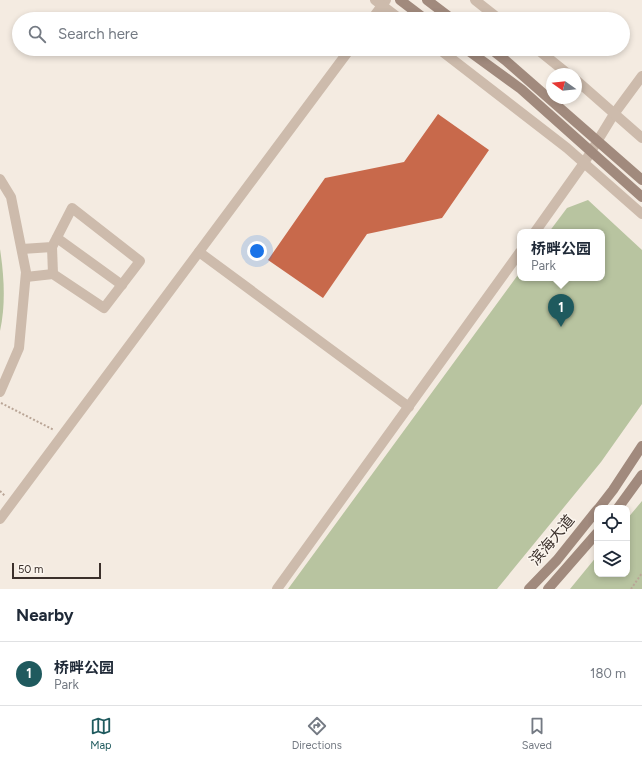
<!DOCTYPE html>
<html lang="en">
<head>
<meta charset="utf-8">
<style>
	:root { --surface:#fff; --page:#f2f2f3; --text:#1f2937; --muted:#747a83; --line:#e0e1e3; --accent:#1f5a5e }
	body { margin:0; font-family:Figtree,"Noto Sans SC",sans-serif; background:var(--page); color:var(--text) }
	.controls { position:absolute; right:12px; bottom:12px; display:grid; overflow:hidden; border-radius:8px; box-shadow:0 2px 6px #0003 }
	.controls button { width:36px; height:36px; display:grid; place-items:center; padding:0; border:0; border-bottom:1px solid var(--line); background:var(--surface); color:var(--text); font:20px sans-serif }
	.compass { position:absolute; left:546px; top:68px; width:36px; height:36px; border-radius:50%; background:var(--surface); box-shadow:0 2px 6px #0003; rotate:285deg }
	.scale { position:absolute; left:12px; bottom:10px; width:89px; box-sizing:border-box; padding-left:4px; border:2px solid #3b302b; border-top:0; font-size:11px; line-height:14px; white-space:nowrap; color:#3b302b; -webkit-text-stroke:3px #fbf5ee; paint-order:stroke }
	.you { position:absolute; left:257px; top:251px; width:14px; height:14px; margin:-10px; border:3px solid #fff; border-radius:50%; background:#1a73e8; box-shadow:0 0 0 6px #1a73e833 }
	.badge { display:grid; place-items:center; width:26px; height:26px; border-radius:50%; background:var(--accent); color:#fff; font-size:13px; font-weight:700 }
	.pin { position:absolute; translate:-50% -33px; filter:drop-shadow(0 1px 2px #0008) }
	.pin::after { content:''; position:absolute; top:21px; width:14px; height:12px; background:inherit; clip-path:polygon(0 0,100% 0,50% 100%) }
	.popup { position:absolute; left:517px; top:229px; width:88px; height:52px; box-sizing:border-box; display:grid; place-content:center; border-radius:8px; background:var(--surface); filter:drop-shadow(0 1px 3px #0005); font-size:13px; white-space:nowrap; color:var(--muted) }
	.popup b { font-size:15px; color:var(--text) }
	.popup::after { content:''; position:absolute; left:50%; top:100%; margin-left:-8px; border:8px solid transparent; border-top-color:var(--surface) }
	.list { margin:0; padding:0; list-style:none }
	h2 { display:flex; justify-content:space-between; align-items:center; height:52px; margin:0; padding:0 16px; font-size:17px }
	h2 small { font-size:13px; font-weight:400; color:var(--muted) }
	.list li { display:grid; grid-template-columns:26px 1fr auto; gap:12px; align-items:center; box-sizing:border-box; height:64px; padding:0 16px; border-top:1px solid var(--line) }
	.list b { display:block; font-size:15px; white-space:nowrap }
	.list p { margin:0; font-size:13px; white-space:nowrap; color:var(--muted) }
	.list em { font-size:13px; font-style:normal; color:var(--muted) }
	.icon { flex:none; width:22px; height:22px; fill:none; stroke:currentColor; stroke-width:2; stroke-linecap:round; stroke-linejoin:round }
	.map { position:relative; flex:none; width:642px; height:589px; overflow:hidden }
	.search { position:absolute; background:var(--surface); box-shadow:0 2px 6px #0003; left:12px; right:12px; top:12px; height:44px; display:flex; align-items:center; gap:10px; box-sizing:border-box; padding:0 14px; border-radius:22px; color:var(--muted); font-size:15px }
	.sheet { height:116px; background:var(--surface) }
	nav { display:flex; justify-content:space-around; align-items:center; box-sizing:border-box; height:56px; border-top:1px solid var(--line); background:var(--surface); font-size:11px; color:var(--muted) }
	nav a { display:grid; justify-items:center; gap:2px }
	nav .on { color:var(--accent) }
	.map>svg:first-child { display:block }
</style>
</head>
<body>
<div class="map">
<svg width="642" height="589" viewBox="0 0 642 589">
	<rect width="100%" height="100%" fill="#f4ebe1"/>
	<g fill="#b8c4a0">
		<path d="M 588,200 L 642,250 L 642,404 L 601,462 L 497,589 L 288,589 L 520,272 L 520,278 L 602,278 L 602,232 L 549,232 L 567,208 Z"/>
		<path d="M 0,249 C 4,275 6,304 0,331 Z"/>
		<path d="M 642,501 L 642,589 L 570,589 L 597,556 L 597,574 L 627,574 L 627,519 Z"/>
	</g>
	<path fill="#c8694b" d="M 438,114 L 489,150 L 442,218 L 367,234 L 323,298 L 268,260 L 325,178 L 404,162 Z"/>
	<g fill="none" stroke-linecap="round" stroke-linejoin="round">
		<g stroke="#b9a596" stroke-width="2" stroke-dasharray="2 2" stroke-linecap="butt">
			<path d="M 1,403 L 54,430"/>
			<path d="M 0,491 L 5,496"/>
			<path d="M 631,589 L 642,573"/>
		</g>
		<g stroke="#cdbbac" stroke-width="10">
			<path d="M 372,19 L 386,0"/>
			<path d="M 0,179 L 11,197 L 26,272 L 19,348 L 0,392"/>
			<path d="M 535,232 L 584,163 L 614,114 L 642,76"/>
			<path d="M 57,238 L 122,285"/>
			<path d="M 52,247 L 53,274"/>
			<path d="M 22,249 L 52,247 L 72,208 L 140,261 L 104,308 L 53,274 L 26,277"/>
			<path d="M 199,252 L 409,407"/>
			<path d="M 0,519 L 350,49"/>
			<path d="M 277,589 L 520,252"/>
		</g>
		<g stroke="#cdbbac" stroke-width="10">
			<path d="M 375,0 L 400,19"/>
			<path d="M 475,0 L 499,19"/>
			<path d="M 439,49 L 567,148 L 642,214"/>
			<path d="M 537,49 L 568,74"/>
			<path d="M 576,80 L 642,138"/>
		</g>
		<g stroke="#a18a7d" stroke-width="10">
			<path d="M 400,0 L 425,19"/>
			<path d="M 427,0 L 452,19"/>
			<path d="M 599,508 L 613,490 L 642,446"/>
			<path d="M 618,508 L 642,475"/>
			<path d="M 529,589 L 557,560 L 597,510"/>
			<path d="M 548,589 L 597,533"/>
		</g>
		<g stroke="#a18a7d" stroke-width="10">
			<path d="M 466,49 L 521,89 L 642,197"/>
			<path d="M 491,49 L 505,60 L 642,180"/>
		</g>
	</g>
	<g text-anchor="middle" stroke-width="3" stroke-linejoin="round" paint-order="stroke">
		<g font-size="15" fill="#3b302b" stroke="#fbf5ee">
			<text transform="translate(552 540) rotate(-50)" y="5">滨海大道</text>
		</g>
	</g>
</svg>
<div class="controls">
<button><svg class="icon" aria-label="locate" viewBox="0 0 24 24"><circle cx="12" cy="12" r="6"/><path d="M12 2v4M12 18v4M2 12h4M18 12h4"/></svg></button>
<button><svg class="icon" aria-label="layers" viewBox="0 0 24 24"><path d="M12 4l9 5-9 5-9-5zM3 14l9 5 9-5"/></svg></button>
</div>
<svg class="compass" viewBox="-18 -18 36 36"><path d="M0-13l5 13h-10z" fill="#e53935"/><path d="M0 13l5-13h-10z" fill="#747a83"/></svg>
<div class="scale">50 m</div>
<div class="you"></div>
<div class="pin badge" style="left:561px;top:327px">1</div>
<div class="popup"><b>桥畔公园</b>Park</div>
<div class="search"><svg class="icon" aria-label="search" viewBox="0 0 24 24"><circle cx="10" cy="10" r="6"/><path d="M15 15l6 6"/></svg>Search here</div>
</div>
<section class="sheet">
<h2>Nearby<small></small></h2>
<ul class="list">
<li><span class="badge">1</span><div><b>桥畔公园</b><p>Park</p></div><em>180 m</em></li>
</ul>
</section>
<nav>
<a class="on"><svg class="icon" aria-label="map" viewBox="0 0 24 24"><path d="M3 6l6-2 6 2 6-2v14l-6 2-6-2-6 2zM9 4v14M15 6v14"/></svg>Map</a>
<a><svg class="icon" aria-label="directions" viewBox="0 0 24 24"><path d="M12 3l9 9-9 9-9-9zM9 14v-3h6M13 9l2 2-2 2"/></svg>Directions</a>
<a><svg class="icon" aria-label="saved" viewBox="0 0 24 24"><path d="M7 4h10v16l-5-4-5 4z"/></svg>Saved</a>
</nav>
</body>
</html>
